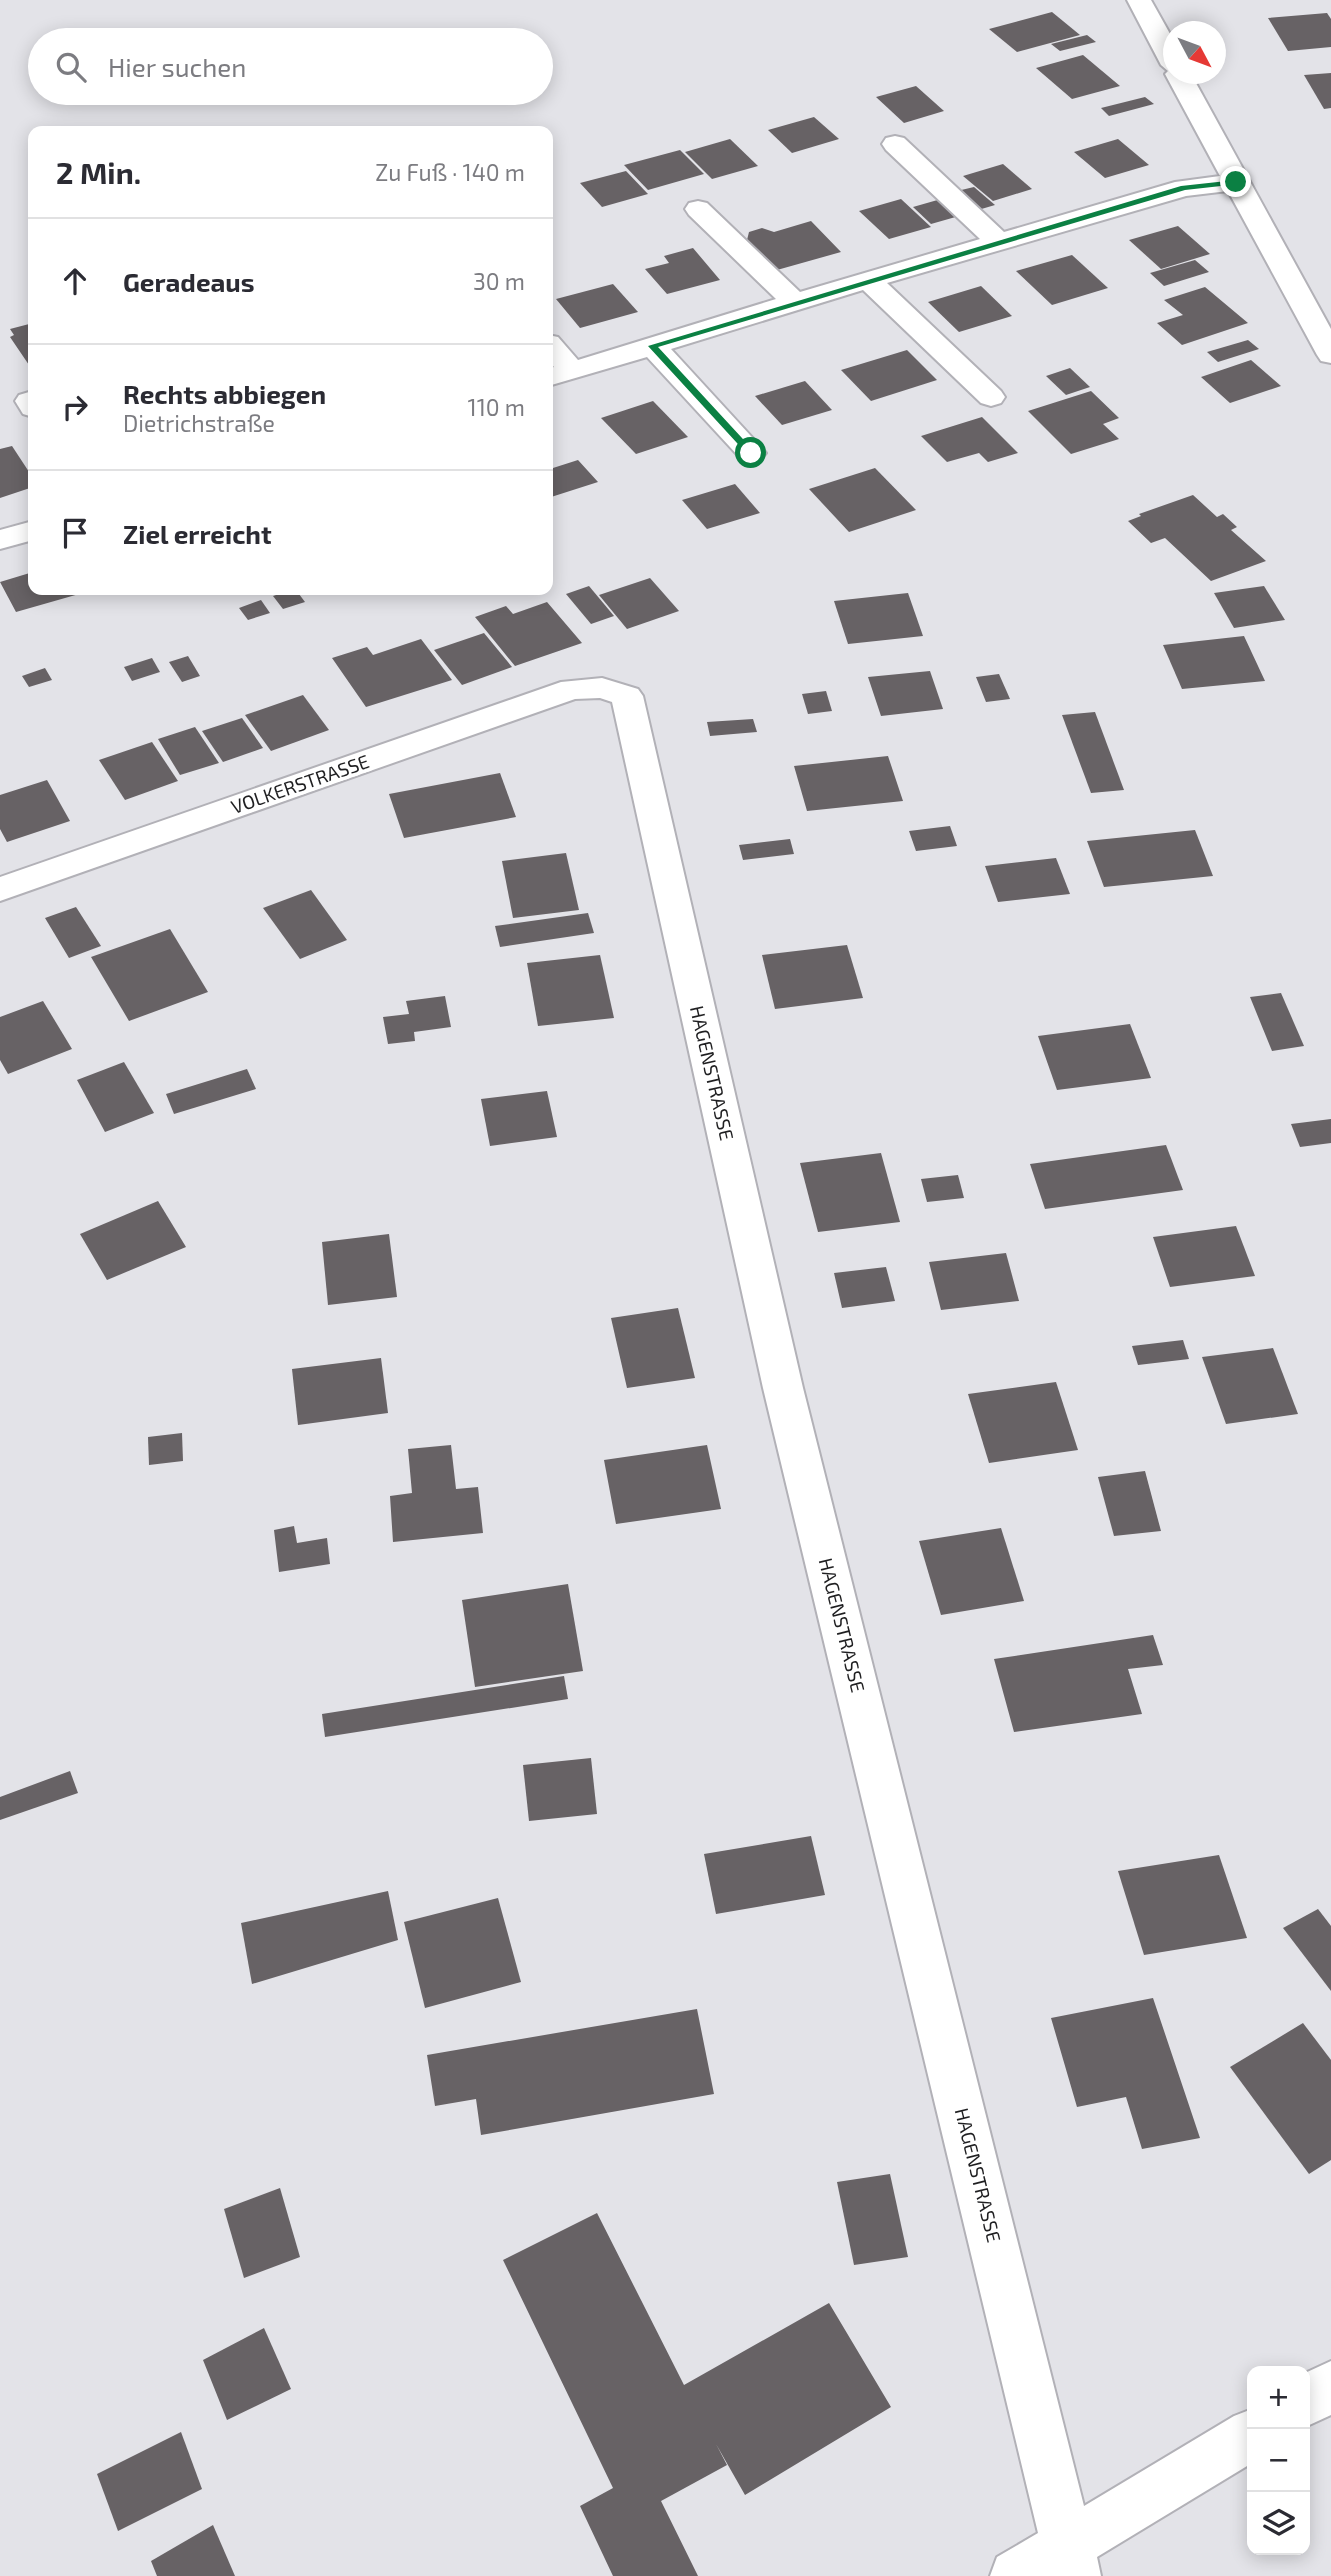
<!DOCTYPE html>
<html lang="de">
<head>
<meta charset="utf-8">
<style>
	:root { --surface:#fff; --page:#f7f7f7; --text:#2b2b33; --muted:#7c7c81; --line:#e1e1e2 }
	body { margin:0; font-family:"Exo 2",sans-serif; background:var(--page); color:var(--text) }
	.controls { position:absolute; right:21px; bottom:21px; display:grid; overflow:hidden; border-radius:14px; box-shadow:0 4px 18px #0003 }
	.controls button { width:63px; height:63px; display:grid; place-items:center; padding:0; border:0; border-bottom:2px solid var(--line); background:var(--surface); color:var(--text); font:35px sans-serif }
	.compass { position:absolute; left:1163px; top:21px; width:63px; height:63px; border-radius:50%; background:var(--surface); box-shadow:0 4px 18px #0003; rotate:131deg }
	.stop { position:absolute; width:21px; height:21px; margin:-16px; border:5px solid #0b8043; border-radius:50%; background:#fff }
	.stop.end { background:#0b8043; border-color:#fff; box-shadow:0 2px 7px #0008 }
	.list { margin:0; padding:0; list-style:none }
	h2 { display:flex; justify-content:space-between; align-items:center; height:91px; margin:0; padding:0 28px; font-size:30px }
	h2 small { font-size:23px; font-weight:400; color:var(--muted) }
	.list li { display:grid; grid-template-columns:46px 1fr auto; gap:21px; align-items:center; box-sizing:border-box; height:126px; padding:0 28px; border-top:2px solid var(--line) }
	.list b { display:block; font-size:26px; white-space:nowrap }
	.list p { margin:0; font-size:23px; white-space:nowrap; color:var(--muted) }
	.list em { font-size:23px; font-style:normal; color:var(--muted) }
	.icon { flex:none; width:38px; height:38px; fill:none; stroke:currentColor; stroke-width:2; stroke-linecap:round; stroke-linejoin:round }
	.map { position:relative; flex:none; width:1331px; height:2576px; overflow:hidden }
	.search { position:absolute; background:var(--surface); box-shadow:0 4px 18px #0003; left:28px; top:28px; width:525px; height:77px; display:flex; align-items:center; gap:18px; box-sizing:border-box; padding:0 24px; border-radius:38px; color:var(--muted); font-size:26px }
	.panel { position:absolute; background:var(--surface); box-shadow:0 4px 18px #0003; left:28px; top:126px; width:525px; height:469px; border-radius:14px }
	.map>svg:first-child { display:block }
</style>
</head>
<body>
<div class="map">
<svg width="1331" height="2576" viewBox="0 0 1331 2576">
	<rect width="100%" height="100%" fill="#e3e3e8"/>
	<g fill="#676265">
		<path d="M 1052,12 L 1080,35 L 1017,52 L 989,29 Z"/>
		<path d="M 1327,13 L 1331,19 L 1331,47 L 1288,51 L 1268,18 Z"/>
		<path d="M 1087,35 L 1096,42 L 1060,51 L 1051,44 Z"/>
		<path d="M 1083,55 L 1120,86 L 1072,99 L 1036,68 Z"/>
		<path d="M 1331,73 L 1331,108 L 1324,109 L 1304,75 Z"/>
		<path d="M 916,86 L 944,111 L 904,123 L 876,97 Z"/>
		<path d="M 1145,97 L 1154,104 L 1109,116 L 1101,108 Z"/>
		<path d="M 814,117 L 839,139 L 792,153 L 768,130 Z"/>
		<path d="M 730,139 L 758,166 L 712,179 L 685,152 Z"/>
		<path d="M 1118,139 L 1149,165 L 1105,178 L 1074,152 Z"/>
		<path d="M 680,150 L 704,174 L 648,190 L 624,165 Z"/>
		<path d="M 1003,164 L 1032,189 L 993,201 L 963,176 Z"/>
		<path d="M 626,171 L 648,194 L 602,207 L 580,183 Z"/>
		<path d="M 974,187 L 995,205 L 978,210 L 957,191 Z"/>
		<path d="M 901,199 L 931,227 L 889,239 L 859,211 Z"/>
		<path d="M 941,199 L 959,216 L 931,224 L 913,207 Z"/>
		<path d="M 811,221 L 841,252 L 777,270 L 747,240 L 749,232 L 762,228 L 774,232 Z"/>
		<path d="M 1178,226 L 1210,254 L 1161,269 L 1129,240 Z"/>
		<path d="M 693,248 L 720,280 L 667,294 L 645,269 L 669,263 L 664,256 Z"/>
		<path d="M 1072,255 L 1108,288 L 1052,305 L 1016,271 Z"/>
		<path d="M 1195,260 L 1209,272 L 1164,286 L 1150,273 Z"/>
		<path d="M 613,284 L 638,312 L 580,328 L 556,299 Z"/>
		<path d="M 981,286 L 1012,316 L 959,332 L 928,302 Z"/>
		<path d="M 1205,287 L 1248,323 L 1182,345 L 1157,323 L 1183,315 L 1164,300 Z"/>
		<path d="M 33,323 L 33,364 L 29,365 L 10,337 L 14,335 L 10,329 Z"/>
		<path d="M 1248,340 L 1259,349 L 1218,362 L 1207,352 Z"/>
		<path d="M 907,350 L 937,380 L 871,401 L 841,370 Z"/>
		<path d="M 1251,360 L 1281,386 L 1230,403 L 1201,377 Z"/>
		<path d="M 1070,368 L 1090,387 L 1066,395 L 1046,376 Z"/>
		<path d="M 805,381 L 832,410 L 782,425 L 755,396 Z"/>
		<path d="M 1091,391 L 1119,418 L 1103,424 L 1119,439 L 1071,454 L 1028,411 Z"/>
		<path d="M 653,401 L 688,437 L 636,454 L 601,418 Z"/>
		<path d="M 982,417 L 1018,453 L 988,462 L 979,453 L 947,462 L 921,436 Z"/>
		<path d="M 12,446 L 33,478 L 33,487 L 0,498 L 0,449 Z"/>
		<path d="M 578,460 L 598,482 L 548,498 L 548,461 L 553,468 Z"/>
		<path d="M 875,468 L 916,510 L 849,532 L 809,489 Z"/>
		<path d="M 735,484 L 760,513 L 707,529 L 682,500 Z"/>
		<path d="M 1193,495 L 1217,517 L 1223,514 L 1237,527 L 1231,530 L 1266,561 L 1211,581 L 1165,538 L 1151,543 L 1128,521 L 1141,516 L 1139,514 Z"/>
		<path d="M 33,572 L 33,590 L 77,590 L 79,594 L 16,612 L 0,582 Z"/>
		<path d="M 650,578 L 679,611 L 627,629 L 599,595 Z"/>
		<path d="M 589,586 L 614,616 L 591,624 L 566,594 Z"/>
		<path d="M 1264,586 L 1285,620 L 1234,628 L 1214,593 Z"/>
		<path d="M 291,590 L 296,590 L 305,602 L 283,609 L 273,596 Z"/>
		<path d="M 908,593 L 923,636 L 848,644 L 834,601 Z"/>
		<path d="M 261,600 L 270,613 L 248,620 L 239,608 Z"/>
		<path d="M 547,602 L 582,643 L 515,666 L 475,617 L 506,606 L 513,614 Z"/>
		<path d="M 484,633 L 512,667 L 462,685 L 434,650 Z"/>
		<path d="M 1244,636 L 1265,681 L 1182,689 L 1163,645 Z"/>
		<path d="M 421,639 L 452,680 L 366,707 L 332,658 L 367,647 L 373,655 Z"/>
		<path d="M 188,656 L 200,676 L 182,682 L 169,662 Z"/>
		<path d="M 152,658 L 160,672 L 132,681 L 124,667 Z"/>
		<path d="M 45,668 L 52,680 L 29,687 L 22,676 Z"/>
		<path d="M 930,671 L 943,709 L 881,716 L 868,677 Z"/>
		<path d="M 999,674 L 1010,699 L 986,702 L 976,677 Z"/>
		<path d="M 826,691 L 832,711 L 808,714 L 802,694 Z"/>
		<path d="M 303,695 L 329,730 L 271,751 L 245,715 Z"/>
		<path d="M 1095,712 L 1124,790 L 1091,793 L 1062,715 Z"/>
		<path d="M 242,718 L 263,748 L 223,762 L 202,731 Z"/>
		<path d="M 753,719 L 757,732 L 710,736 L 707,722 Z"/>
		<path d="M 195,727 L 219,763 L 180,775 L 158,739 Z"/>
		<path d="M 152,742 L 178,781 L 125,800 L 99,760 Z"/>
		<path d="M 888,756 L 903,801 L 807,811 L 794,766 Z"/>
		<path d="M 500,773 L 516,817 L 404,838 L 389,794 Z"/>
		<path d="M 47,780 L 70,821 L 7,842 L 0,829 L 0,795 Z"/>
		<path d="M 950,826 L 957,846 L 916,851 L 909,831 Z"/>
		<path d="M 1195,830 L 1213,876 L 1104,887 L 1087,841 Z"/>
		<path d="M 790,839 L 794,854 L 743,860 L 739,845 Z"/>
		<path d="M 566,853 L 579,910 L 513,918 L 502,861 Z"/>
		<path d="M 1056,858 L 1070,894 L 998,902 L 985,866 Z"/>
		<path d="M 311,890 L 347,940 L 300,959 L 263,908 Z"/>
		<path d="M 76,907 L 101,946 L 69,958 L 45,918 Z"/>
		<path d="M 588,913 L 594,933 L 500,947 L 495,926 Z"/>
		<path d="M 170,929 L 208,992 L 129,1021 L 91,957 Z"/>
		<path d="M 847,945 L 863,998 L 775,1009 L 762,955 Z"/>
		<path d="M 600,955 L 614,1018 L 538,1026 L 527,963 Z"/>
		<path d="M 1281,993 L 1304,1046 L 1272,1051 L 1250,997 Z"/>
		<path d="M 445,996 L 451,1027 L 414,1032 L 415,1041 L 388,1044 L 383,1017 L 409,1014 L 406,1001 Z"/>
		<path d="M 43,1001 L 72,1049 L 8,1074 L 0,1060 L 0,1017 Z"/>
		<path d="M 1130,1024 L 1151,1078 L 1057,1090 L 1038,1036 Z"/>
		<path d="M 124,1062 L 154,1113 L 105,1132 L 77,1080 Z"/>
		<path d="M 247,1069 L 256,1089 L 174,1114 L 166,1094 Z"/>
		<path d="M 547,1091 L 557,1137 L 490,1146 L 481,1099 Z"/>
		<path d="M 1331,1119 L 1331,1143 L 1300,1147 L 1291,1124 Z"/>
		<path d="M 1166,1145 L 1183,1190 L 1045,1209 L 1030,1164 Z"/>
		<path d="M 881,1153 L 900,1222 L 818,1232 L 800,1163 Z"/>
		<path d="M 958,1175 L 964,1198 L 927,1202 L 921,1179 Z"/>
		<path d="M 158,1201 L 186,1247 L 107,1280 L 80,1234 Z"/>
		<path d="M 1236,1226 L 1255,1276 L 1170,1287 L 1153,1237 Z"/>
		<path d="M 389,1234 L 397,1297 L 328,1305 L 322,1242 Z"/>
		<path d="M 1006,1253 L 1019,1301 L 941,1310 L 929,1262 Z"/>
		<path d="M 886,1267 L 895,1301 L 842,1308 L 834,1273 Z"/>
		<path d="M 678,1308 L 695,1378 L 627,1388 L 611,1318 Z"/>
		<path d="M 1183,1340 L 1189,1359 L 1138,1365 L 1132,1346 Z"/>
		<path d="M 1273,1348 L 1298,1414 L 1226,1424 L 1202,1357 Z"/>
		<path d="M 381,1358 L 388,1413 L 298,1425 L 292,1369 Z"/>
		<path d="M 1056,1382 L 1078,1450 L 989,1463 L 968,1394 Z"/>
		<path d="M 182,1433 L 183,1461 L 149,1465 L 148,1437 Z"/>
		<path d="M 451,1445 L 456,1489 L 478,1487 L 483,1533 L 393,1542 L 390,1496 L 412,1493 L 408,1449 Z"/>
		<path d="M 707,1445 L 721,1509 L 616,1524 L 604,1460 Z"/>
		<path d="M 1145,1471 L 1161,1531 L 1114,1536 L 1098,1477 Z"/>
		<path d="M 294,1526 L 297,1543 L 327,1538 L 330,1564 L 279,1572 L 274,1530 Z"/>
		<path d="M 1001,1528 L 1024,1601 L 941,1615 L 919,1541 Z"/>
		<path d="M 568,1584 L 583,1671 L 475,1687 L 462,1600 Z"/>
		<path d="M 1153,1635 L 1163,1665 L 1128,1669 L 1142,1714 L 1014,1732 L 994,1659 Z"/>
		<path d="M 564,1676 L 568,1699 L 325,1737 L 322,1714 Z"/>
		<path d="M 591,1758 L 597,1814 L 529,1821 L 523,1765 Z"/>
		<path d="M 70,1771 L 78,1793 L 0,1820 L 0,1797 Z"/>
		<path d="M 811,1836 L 825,1895 L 716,1914 L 704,1854 Z"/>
		<path d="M 1219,1855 L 1247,1938 L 1144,1955 L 1118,1871 Z"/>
		<path d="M 388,1891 L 398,1940 L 252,1984 L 241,1923 Z"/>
		<path d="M 498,1898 L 521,1982 L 425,2008 L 404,1922 Z"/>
		<path d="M 1318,1909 L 1331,1926 L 1331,1991 L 1283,1928 Z"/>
		<path d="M 1153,1998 L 1200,2138 L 1142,2149 L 1126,2097 L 1077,2107 L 1051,2018 Z"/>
		<path d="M 697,2009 L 714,2094 L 481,2135 L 476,2099 L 435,2106 L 427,2055 Z"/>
		<path d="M 1303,2023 L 1331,2060 L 1331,2160 L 1309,2174 L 1230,2067 Z"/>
		<path d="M 890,2174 L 908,2257 L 854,2265 L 837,2182 Z"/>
		<path d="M 280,2188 L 300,2257 L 244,2278 L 224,2209 Z"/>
		<path d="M 597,2213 L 684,2385 L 829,2303 L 891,2407 L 745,2495 L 716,2444 L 727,2465 L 661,2501 L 698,2576 L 613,2576 L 580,2506 L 613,2488 L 503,2260 Z"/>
		<path d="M 264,2328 L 291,2389 L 227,2420 L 203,2360 Z"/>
		<path d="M 181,2432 L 202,2489 L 118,2531 L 97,2474 Z"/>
		<path d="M 213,2525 L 235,2576 L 157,2576 L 151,2561 Z"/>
	</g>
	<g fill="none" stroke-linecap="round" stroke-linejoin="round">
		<defs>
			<g id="minor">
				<path d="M 1127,0 L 1151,0 L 1174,41 L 1174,74 L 1191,74 L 1331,329 L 1331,363 L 1321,361 L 1317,355 L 1228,191 L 1186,196 L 887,283 L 1001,391 L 1005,397 L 1001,403 L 991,406 L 981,403 L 863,290 L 671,349 L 761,447 L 766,453 L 761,459 L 751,462 L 741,459 L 647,357 L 548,386 L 548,369 L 554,367 L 548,360 L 548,335 L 558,337 L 578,360 L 776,299 L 689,215 L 685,209 L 689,203 L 698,201 L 707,203 L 800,292 L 980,239 L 886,150 L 882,144 L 886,138 L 895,136 L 904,138 L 1004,232 L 1175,182 L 1220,176 L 1165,74 L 1168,71 L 1161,65 Z"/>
				<path d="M 29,392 L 33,393 L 33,417 L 23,414 L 15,401 L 19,395 Z"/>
				<path d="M 33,521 L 33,540 L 0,549 L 0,530 Z"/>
				<path d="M 602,678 L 638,689 L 643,696 L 803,1388 L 1084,2506 L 1234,2416 L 1252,2409 L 1252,2463 L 1097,2557 L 1101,2576 L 990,2576 L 997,2557 L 1038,2533 L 763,1388 L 612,702 L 600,698 L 575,699 L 0,901 L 0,877 L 561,682 Z"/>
				<path d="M 1331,2361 L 1331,2415 L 1305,2427 L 1305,2373 Z"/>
			</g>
		</defs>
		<use href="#minor" stroke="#b2b1b7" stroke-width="4"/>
		<use href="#minor" fill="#fff" fill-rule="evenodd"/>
	</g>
	<path fill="#0b8043" d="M 1236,180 L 1239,184 L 1185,190 L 658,347 L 754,451 L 754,455 L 748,455 L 648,346 L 1181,186 Z"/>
	<g text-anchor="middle" stroke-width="7" stroke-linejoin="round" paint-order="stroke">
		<g font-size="19" fill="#1f1f21" stroke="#fff">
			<text transform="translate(300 784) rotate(-19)" y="7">VOLKERSTRASSE</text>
			<text transform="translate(712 1073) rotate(77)" y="7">HAGENSTRASSE</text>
			<text transform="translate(842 1625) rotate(76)" y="7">HAGENSTRASSE</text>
			<text transform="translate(978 2175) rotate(76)" y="7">HAGENSTRASSE</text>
		</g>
	</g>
</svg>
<div class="controls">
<button>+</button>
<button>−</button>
<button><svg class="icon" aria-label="layers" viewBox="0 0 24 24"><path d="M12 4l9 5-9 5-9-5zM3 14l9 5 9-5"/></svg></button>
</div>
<svg class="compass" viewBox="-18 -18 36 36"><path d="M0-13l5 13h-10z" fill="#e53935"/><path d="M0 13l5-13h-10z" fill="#7c7c81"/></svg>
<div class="stop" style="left:751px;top:453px"></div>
<div class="stop end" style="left:1236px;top:182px"></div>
<div class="search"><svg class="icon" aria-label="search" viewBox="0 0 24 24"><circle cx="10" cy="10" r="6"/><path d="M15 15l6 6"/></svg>Hier suchen</div>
<section class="panel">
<h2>2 Min.<small>Zu Fuß · 140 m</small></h2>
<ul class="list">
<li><svg class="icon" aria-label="ahead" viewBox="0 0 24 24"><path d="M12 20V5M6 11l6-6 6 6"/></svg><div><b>Geradeaus</b></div><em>30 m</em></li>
<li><svg class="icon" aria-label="right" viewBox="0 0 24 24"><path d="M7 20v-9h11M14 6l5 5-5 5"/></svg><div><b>Rechts abbiegen</b><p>Dietrichstraße</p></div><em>110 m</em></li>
<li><svg class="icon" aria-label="arrive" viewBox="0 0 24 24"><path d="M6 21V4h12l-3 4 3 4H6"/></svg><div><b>Ziel erreicht</b></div></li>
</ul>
</section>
</div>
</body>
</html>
